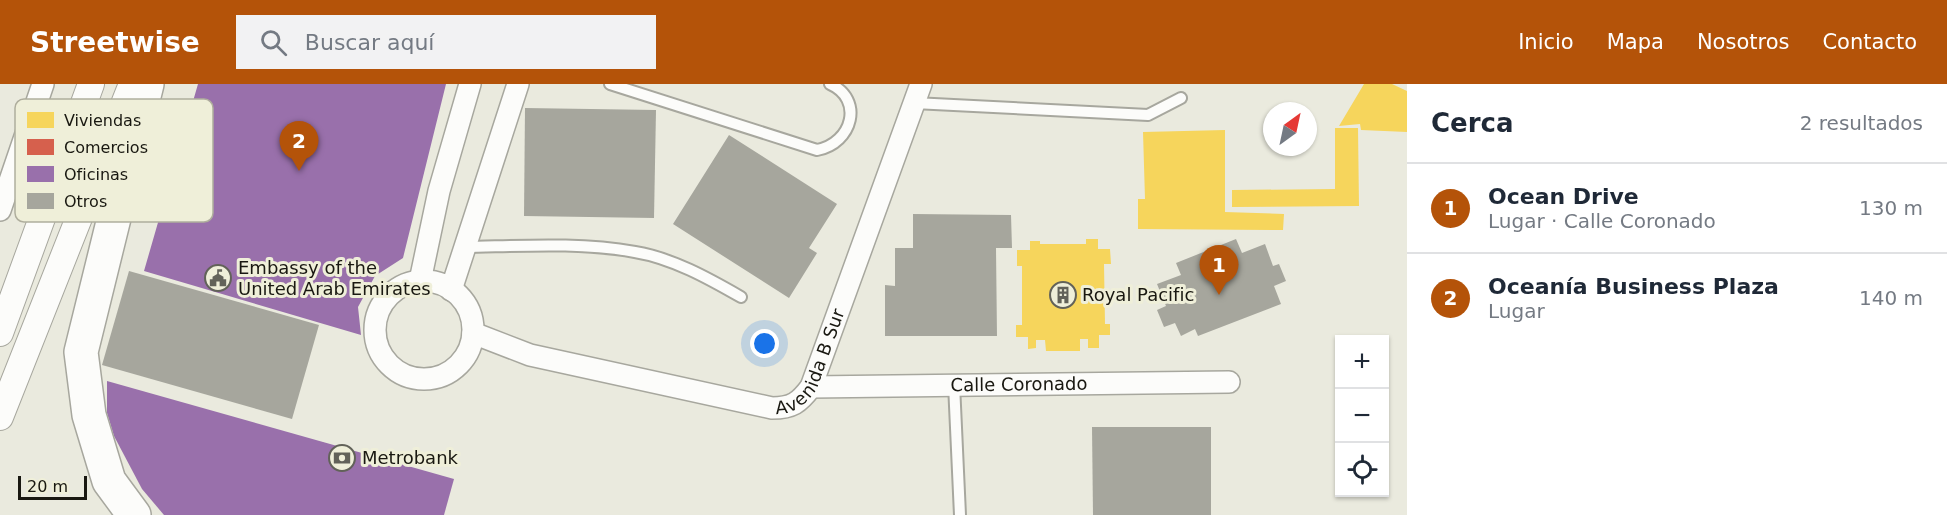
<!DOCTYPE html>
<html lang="es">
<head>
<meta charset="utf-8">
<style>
	:root { --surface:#fff; --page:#f2f2f3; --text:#1f2937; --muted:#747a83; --line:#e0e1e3; --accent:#b45309 }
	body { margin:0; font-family:"DejaVu Sans",sans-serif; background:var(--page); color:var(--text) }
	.controls { position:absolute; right:18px; bottom:18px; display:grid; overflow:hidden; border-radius:0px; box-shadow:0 2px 4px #0004 }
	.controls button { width:54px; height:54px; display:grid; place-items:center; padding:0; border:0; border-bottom:2px solid var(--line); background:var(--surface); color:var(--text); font:30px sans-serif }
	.compass { position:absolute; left:1263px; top:18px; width:54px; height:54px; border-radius:50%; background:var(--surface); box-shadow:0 2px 4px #0004; rotate:33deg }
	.scale { position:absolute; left:18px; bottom:15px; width:69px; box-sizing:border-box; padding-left:6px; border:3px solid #191811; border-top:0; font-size:16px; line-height:21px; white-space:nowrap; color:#191811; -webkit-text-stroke:4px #efefd9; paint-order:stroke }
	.you { position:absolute; left:765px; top:260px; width:21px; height:21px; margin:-15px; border:4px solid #fff; border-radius:50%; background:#1a73e8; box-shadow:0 0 0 9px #1a73e833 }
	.badge { display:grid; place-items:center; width:39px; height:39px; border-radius:50%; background:var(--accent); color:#fff; font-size:20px; font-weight:700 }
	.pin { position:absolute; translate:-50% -50px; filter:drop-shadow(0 2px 3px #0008) }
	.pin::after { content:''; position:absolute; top:32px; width:21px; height:18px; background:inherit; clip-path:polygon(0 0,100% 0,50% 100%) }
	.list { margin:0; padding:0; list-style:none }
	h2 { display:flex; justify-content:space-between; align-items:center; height:78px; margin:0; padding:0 24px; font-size:26px }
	h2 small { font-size:20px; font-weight:400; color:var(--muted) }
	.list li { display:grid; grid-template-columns:39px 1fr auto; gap:18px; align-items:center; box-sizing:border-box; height:90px; padding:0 24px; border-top:2px solid var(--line) }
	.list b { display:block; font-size:22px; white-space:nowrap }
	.list p { margin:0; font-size:20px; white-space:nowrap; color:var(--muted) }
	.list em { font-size:20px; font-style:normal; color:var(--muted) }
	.icon { flex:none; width:33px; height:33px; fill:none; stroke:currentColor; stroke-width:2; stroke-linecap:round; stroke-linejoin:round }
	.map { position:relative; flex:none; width:1407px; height:431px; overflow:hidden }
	header { display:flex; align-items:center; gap:36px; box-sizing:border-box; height:84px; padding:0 30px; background:var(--accent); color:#fff }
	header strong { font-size:28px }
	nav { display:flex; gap:33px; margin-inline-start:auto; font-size:21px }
	.search { width:420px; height:54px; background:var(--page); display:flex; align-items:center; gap:15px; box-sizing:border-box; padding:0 21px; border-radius:0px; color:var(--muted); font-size:22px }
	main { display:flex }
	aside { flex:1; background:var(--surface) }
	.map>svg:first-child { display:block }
</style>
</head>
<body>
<header>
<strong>Streetwise</strong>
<div class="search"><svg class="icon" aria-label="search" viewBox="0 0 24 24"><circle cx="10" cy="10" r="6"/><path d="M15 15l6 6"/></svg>Buscar aquí</div>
<nav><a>Inicio</a><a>Mapa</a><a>Nosotros</a><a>Contacto</a></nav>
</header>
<main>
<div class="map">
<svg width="1407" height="431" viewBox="0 0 1407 431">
	<rect width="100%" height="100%" fill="#eaeade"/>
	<g fill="#f6d55c">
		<path d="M 1364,0 L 1392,0 L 1407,7 L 1407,48 L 1361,46 L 1360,40 L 1339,42 Z"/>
		<path d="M 1335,44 L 1358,44 L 1359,122 L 1232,123 L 1232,106 L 1335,105 Z"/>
		<path d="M 1225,46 L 1225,128 L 1284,130 L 1283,146 L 1138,145 L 1138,115 L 1145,115 L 1143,48 Z"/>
		<path d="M 1086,155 L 1098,155 L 1098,165 L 1110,165 L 1111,180 L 1104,180 L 1105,240 L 1110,240 L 1110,251 L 1099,251 L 1099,264 L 1088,264 L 1088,255 L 1080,255 L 1080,267 L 1046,267 L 1045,256 L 1036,256 L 1036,264 L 1028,265 L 1028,253 L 1016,253 L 1016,241 L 1022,241 L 1022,182 L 1017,182 L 1017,166 L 1030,166 L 1030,157 L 1040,157 L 1040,160 L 1086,160 Z"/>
	</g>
	<path fill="#d6604d" d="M 234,351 L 315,377 L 321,358 L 353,368 L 349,382 L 420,403 L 414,423 L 421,424 L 419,431 L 257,431 L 214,418 Z"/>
	<g fill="#9970ab">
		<path d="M 198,0 L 446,0 L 403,174 L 375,192 L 358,223 L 361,251 L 144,187 Z"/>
		<path d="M 107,297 L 454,395 L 444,431 L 164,431 L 142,405 L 114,352 L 107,329 Z"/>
	</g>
	<g fill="#a6a69d">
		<path d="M 525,24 L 656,26 L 654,134 L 524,132 Z"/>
		<path d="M 729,51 L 837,120 L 809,164 L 817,169 L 789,214 L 673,140 Z"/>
		<path d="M 913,130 L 1011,131 L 1012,164 L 996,164 L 997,252 L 885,252 L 885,201 L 895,202 L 895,164 L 913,164 Z"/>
		<path d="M 1236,155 L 1242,169 L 1265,160 L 1273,182 L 1279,180 L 1286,197 L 1274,202 L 1281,220 L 1198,252 L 1195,245 L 1181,252 L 1175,239 L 1164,243 L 1157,226 L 1166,222 L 1157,200 L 1181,191 L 1176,179 Z"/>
		<path d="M 129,187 L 319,241 L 292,335 L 102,281 Z"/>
		<path d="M 1092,343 L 1211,343 L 1211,431 L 1093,431 Z"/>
	</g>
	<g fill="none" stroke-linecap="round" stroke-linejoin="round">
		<defs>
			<g id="service">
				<path d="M 610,0 L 817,66 C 853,59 864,15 830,0"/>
				<path d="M 914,19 L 1148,31 L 1181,14"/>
				<path d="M 465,163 C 522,162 579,158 635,168 C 672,174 708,194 741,213"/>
				<path d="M 954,300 L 960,431"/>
			</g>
			<g id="minor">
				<path d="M 0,126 L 43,0"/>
				<path d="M 420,197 L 439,107 L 470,0"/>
				<circle cx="424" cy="246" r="49"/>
				<path d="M 451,206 L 518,0"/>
				<path id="s1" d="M 473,249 L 530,271 L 772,324 C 792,324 799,319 811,303 L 921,0"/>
				<path id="s2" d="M 811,303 L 1229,298"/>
			</g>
			<g id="tertiary">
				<path d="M 0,249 L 91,0"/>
				<path d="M 0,333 L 132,0"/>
			</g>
			<path id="motorway" d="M 134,431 L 109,397 L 89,331 L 81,268 L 147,0"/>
		</defs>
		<use href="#service" stroke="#a7a79e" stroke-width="14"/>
		<use href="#minor" stroke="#a7a79e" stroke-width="24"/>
		<use href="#tertiary" stroke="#a7a79e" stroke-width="28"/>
		<use href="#motorway" stroke="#a7a79e" stroke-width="36"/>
		<use href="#service" stroke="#fcfcfa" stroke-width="10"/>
		<use href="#minor" stroke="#fcfcfa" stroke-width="21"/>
		<use href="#tertiary" stroke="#fcfcfa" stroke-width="26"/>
		<use href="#motorway" stroke="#fcfcfa" stroke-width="33"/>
	</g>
	<defs>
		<symbol id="civic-ring" viewBox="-11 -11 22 22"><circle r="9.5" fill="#efefd9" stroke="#626259" stroke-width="1.5"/><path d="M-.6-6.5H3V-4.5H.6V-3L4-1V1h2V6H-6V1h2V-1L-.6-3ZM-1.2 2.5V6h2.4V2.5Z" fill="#626259"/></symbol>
		<symbol id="building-ring" viewBox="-11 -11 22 22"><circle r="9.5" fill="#efefd9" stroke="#626259" stroke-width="1.5"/><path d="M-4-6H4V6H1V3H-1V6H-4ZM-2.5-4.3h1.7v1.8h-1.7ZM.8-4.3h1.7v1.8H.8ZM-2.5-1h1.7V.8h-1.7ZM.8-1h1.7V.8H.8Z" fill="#626259"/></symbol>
		<symbol id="bank-ring" viewBox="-11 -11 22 22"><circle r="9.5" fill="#efefd9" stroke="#626259" stroke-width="1.5"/><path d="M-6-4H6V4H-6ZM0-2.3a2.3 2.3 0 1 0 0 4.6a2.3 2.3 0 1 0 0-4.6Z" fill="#626259"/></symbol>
	</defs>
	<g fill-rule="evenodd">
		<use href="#civic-ring" x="203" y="179" width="30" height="30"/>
		<use href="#building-ring" x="1048" y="196" width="30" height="30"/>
		<use href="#bank-ring" x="327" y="359" width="30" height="30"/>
	</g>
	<g text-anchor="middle" stroke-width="6" stroke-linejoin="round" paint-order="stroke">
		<g font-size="18" fill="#191811" stroke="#efefd9" text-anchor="start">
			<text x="238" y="190">Embassy of the<tspan x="238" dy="21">United Arab Emirates</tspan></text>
			<text x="1082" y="217">Royal Pacific</text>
			<text x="362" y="380">Metrobank</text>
		</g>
		<g font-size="18" fill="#191811" stroke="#efefd9">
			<text dy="6" stroke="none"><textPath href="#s1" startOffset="375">Avenida B Sur</textPath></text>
			<text dy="6" stroke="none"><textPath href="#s2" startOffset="208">Calle Coronado</textPath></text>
		</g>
	</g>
	<rect x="15" y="15" width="198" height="123" rx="9" fill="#efefd9" stroke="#afae9d" stroke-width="1.5"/>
	<rect x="27" y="28" width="27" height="16" fill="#f6d55c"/>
	<rect x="27" y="55" width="27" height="16" fill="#d6604d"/>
	<rect x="27" y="82" width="27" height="16" fill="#9970ab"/>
	<rect x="27" y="109" width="27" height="16" fill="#a6a69d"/>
	<g font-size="16" fill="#191811">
		<text x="64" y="42">Viviendas</text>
		<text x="64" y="69">Comercios</text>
		<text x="64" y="96">Oficinas</text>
		<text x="64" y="123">Otros</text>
	</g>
</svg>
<div class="controls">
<button>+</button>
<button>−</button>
<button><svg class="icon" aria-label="locate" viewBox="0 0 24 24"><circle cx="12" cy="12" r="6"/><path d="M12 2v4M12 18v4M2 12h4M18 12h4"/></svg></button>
</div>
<svg class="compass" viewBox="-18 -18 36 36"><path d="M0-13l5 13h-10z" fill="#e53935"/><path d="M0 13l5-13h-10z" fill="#747a83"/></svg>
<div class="scale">20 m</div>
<div class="you"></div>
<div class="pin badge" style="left:1219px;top:211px">1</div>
<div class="pin badge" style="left:299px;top:87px">2</div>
</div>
<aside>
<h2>Cerca<small>2 resultados</small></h2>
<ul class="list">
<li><span class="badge">1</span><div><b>Ocean Drive</b><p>Lugar · Calle Coronado</p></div><em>130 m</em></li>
<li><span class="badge">2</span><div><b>Oceanía Business Plaza</b><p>Lugar</p></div><em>140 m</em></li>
</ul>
</aside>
</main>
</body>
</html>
